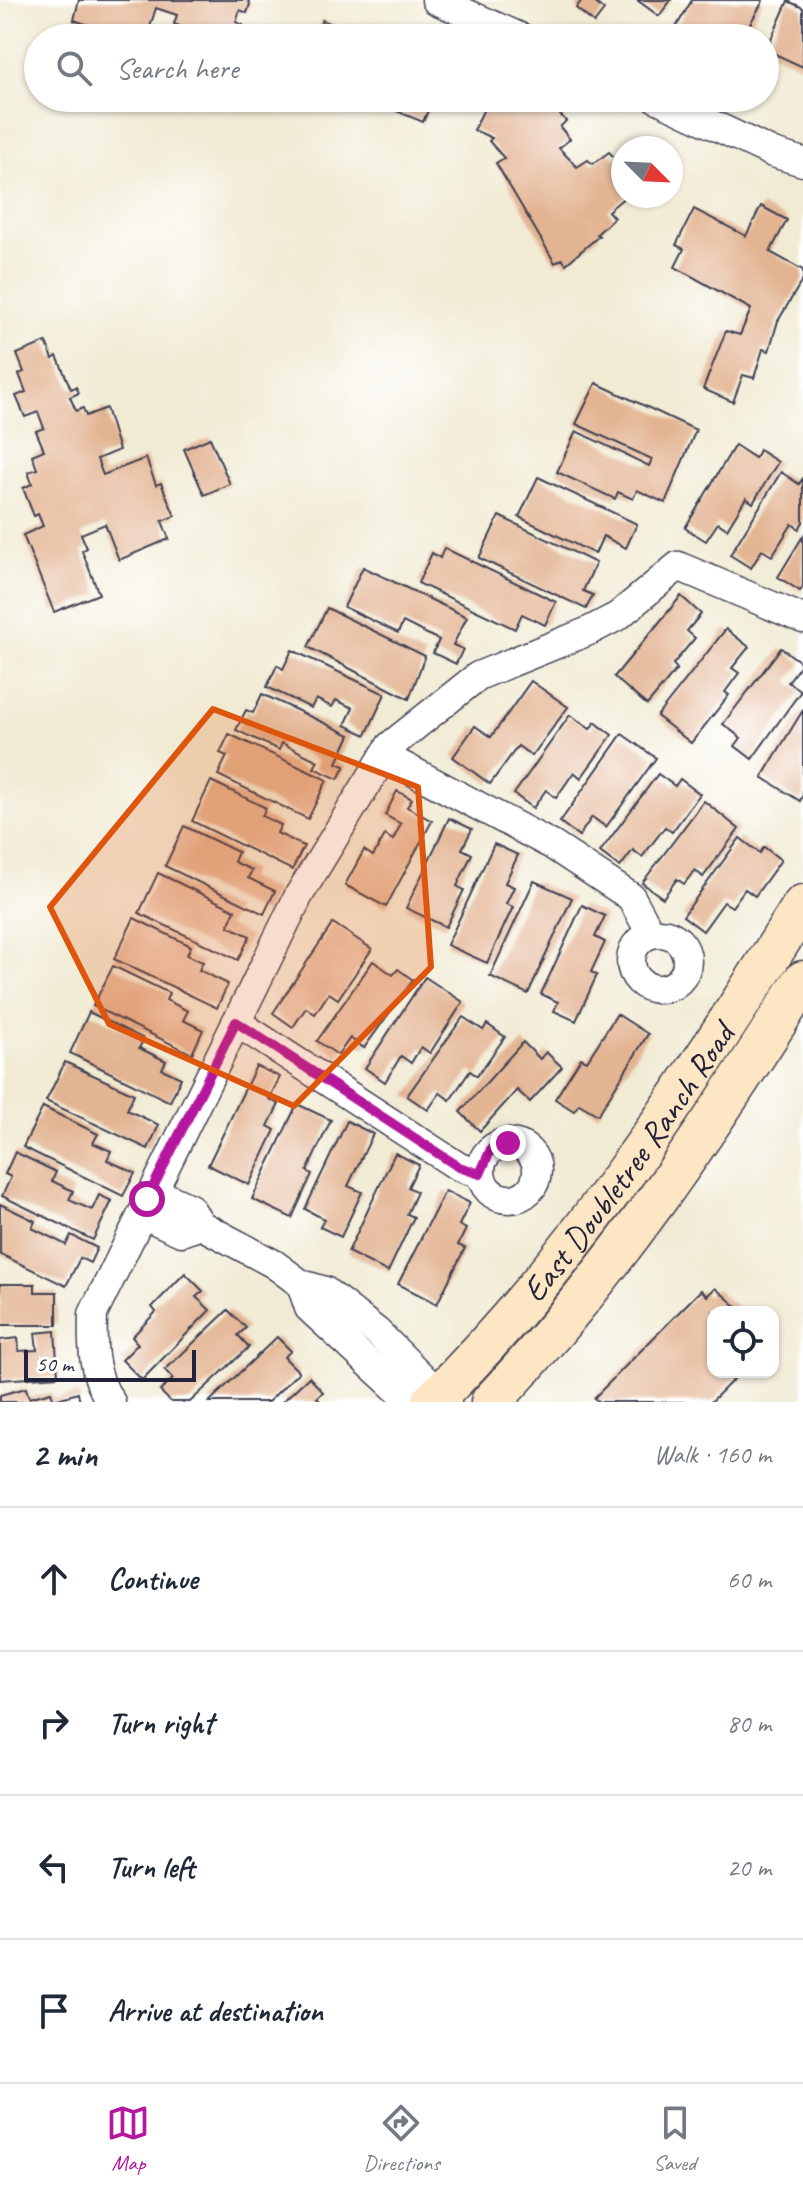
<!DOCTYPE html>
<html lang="en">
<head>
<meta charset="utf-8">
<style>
	:root { --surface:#fff; --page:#f2f2f3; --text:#1f2937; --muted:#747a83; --line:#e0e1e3; --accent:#b5179e }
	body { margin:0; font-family:Caveat,sans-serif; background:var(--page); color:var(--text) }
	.controls { position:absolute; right:24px; bottom:24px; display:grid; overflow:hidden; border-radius:16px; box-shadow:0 2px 6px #0004 }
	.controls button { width:72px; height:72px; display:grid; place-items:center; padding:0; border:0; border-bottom:2px solid var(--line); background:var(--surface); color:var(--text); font:40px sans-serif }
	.compass { position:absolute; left:611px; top:136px; width:72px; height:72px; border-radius:50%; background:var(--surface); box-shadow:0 2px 6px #0004; rotate:114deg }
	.scale { position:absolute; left:24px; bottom:20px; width:172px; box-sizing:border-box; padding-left:8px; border:4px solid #22223b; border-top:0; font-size:22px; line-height:28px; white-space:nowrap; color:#22223b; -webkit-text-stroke:6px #fff; paint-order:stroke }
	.stop { position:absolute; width:24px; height:24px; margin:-18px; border:6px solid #b5179e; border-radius:50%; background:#fff }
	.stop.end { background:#b5179e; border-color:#fff; box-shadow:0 2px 8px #0008 }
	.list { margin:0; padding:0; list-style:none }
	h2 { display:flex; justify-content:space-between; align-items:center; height:104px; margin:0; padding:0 32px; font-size:34px }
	h2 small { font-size:26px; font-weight:400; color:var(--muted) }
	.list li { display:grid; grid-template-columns:52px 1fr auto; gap:24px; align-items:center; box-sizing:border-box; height:144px; padding:0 32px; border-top:2px solid var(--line) }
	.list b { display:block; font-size:30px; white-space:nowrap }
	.list em { font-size:26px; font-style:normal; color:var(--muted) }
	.icon { flex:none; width:44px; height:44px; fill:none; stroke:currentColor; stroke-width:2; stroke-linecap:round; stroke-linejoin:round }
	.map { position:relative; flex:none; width:803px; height:1402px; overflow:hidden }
	.search { position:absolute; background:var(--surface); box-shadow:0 2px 6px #0004; left:24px; right:24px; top:24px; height:88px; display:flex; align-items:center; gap:20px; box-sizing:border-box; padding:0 28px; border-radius:44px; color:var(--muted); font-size:30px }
	.sheet { height:680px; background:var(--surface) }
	nav { display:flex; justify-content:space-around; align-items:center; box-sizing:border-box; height:112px; border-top:2px solid var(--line); background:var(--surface); font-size:22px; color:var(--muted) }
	nav a { display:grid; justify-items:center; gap:4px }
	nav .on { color:var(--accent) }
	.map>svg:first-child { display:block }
</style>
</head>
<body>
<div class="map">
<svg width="803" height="1402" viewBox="0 0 803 1402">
	<rect width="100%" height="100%" fill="#fff"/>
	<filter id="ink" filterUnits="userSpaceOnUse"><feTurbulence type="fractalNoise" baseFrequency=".0125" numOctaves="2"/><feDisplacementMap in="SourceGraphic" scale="16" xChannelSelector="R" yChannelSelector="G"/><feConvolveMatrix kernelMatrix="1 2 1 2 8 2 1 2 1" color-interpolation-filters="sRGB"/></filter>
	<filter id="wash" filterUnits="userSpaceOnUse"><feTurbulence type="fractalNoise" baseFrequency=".006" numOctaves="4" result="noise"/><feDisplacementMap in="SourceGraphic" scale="32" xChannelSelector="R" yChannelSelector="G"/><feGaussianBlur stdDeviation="1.8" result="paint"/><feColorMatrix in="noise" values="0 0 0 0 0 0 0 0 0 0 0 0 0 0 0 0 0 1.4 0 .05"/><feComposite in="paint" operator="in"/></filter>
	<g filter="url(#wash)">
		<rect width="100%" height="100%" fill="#f1ebd4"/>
		<g id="blocks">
			<g fill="#e3b492">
				<path d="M 79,0 L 248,0 L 250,4 L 247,13 L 240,10 L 236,22 L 243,25 L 239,38 L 201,38 L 203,35 L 174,24 L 177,15 L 156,8 L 149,30 L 135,36 L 108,27 L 94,27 L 74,20 Z"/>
				<path d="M 582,0 L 592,0 L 604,10 L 594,23 L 576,8 Z"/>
				<path d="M 637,0 L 671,0 L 659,16 Z"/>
				<path d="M 692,0 L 761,0 L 763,1 L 742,38 L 691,38 L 675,29 Z"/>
				<path d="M 788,1 L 803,8 L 803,67 L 766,50 Z"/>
				<path d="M 322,20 L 344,29 L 346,25 L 376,38 L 314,38 Z"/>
				<path d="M 327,98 L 359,98 L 354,109 Z"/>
				<path d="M 365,98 L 447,98 L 445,103 L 433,99 L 423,122 Z"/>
				<path d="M 489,98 L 526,98 L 532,103 L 538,100 L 548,110 L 553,107 L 566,121 L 560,127 L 570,139 L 559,148 L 577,167 L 588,160 L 593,164 L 609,152 L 617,160 L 623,155 L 626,196 L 608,211 L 614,218 L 597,234 L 599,236 L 566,264 L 562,259 L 555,263 L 496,163 L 504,158 L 489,141 L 492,138 L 474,130 Z"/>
				<path d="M 761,206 L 787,220 L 770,252 L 803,270 L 803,279 L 778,321 L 769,351 L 763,349 L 754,378 L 743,375 L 733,402 L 703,389 L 726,331 L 740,335 L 751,309 L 675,267 L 684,249 L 676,245 L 694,209 L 746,236 Z"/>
				<path d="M 46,342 L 53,359 L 57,356 L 71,389 L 76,387 L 79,393 L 70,397 L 76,411 L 83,408 L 86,416 L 106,408 L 119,450 L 97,459 L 103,475 L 146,458 L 156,485 L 161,483 L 175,516 L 162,521 L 169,539 L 119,560 L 105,524 L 81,534 L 87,548 L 82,551 L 99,594 L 54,612 L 23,535 L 43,526 L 38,514 L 34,516 L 23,488 L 32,484 L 28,472 L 37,469 L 32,455 L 44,450 L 36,431 L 44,428 L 38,412 L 25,417 L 16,396 L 26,392 L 19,374 L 24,372 L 17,354 Z"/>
				<path d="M 596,383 L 696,430 L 665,503 L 637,490 L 633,499 L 618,492 L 615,499 L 557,472 L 576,431 L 649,466 L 652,459 L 576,424 Z"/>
				<path d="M 210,438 L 230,484 L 204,495 L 184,449 Z"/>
				<path d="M 735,445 L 755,458 L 759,450 L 778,462 L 753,503 L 746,498 L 727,529 L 718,523 L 706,541 L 685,528 Z"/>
				<path d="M 781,472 L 799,484 L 803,478 L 803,522 L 799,529 L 792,524 L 772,556 L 762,550 L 751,568 L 730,555 Z"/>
				<path d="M 538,477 L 637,524 L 626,548 L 603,536 L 595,554 L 519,517 Z"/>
				<path d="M 499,516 L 596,563 L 583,591 L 593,595 L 586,609 L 479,558 Z"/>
				<path d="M 803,536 L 803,587 L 800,591 L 778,577 Z"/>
				<path d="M 444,548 L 556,602 L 545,625 L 522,614 L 515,629 L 418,583 L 432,553 L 440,558 Z"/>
				<path d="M 363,567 L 467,617 L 453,645 L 463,649 L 456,664 L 433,653 L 439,640 L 403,622 L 398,633 L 344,607 Z"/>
				<path d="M 681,596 L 701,614 L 687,631 L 695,638 L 673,664 L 677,669 L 647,705 L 614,677 Z"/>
				<path d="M 327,608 L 425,656 L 409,699 L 308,647 Z"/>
				<path d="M 726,629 L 749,647 L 732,668 L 739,673 L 725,692 L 729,695 L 691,743 L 657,716 Z"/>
				<path d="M 781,648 L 802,663 L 788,682 L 801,691 L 752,759 L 735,746 L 741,738 L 723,724 Z"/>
				<path d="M 292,650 L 385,694 L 366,735 L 345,725 L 353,708 L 336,700 L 332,707 L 316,699 L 311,708 L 267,687 L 277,665 L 283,669 Z"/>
				<path d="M 531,681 L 568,707 L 532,756 L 518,746 L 490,784 L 453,757 L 475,726 L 491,737 Z"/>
				<path d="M 262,694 L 350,735 L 337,763 L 345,766 L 338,779 L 314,768 L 318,761 L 282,743 L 279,750 L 236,730 L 246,710 L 253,713 Z"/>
				<path d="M 803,710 L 803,795 L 800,801 L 762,777 Z"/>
				<path d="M 570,715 L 590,729 L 595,722 L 612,735 L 581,778 L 574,772 L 556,798 L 546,790 L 533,808 L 514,794 Z"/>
				<path d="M 229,734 L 327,780 L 308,819 L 218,775 L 227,756 L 220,753 Z"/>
				<path d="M 622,734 L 656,758 L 606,827 L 592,817 L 579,836 L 560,822 Z"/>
				<path d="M 658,774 L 675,786 L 680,779 L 700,794 L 672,832 L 665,827 L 642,857 L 633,850 L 620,867 L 600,852 Z"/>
				<path d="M 211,781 L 266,808 L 262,816 L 281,825 L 277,833 L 304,846 L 292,870 L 192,821 Z"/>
				<path d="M 397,791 L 412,799 L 407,807 L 432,821 L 386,907 L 345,885 L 364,850 L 373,856 L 385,835 L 393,840 L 401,824 L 385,815 Z"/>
				<path d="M 704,801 L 739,829 L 703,877 L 695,870 L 684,884 L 677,879 L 663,898 L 642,883 Z"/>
				<path d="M 449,818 L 472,829 L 462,849 L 472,854 L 457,886 L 464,890 L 446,927 L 406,908 Z"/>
				<path d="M 184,826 L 238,852 L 234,862 L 252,870 L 248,878 L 275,891 L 264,914 L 165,866 Z"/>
				<path d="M 740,838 L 760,853 L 764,847 L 781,860 L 755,896 L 745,889 L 732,907 L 724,902 L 703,931 L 683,916 Z"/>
				<path d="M 494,844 L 518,855 L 505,883 L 514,887 L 506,904 L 513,907 L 487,963 L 447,945 Z"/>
				<path d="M 158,873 L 235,910 L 228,926 L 250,936 L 238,960 L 139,913 Z"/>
				<path d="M 534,881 L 572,898 L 528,994 L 490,976 Z"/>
				<path d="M 582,905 L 605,916 L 595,937 L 605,942 L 591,972 L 597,975 L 576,1021 L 554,1011 L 558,1002 L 541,994 Z"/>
				<path d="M 134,918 L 191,946 L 187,955 L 203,962 L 199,970 L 228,984 L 217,1008 L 114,959 Z"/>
				<path d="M 333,923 L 372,949 L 338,999 L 329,993 L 315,1014 L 306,1008 L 293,1027 L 273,1013 Z"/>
				<path d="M 373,961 L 393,975 L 398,969 L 413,980 L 364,1048 L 350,1038 L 338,1055 L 317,1041 Z"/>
				<path d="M 113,966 L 169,993 L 166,1000 L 188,1011 L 183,1020 L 203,1030 L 192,1054 L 93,1006 Z"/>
				<path d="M 425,977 L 463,1002 L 430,1053 L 421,1047 L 411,1063 L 401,1056 L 385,1082 L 365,1068 Z"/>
				<path d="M 89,1012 L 144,1039 L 139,1048 L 166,1061 L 162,1069 L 181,1078 L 170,1102 L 70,1053 Z"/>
				<path d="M 617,1014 L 648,1034 L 598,1115 L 579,1104 L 574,1111 L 555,1099 L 581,1058 L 587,1061 Z"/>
				<path d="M 463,1017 L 483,1030 L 487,1024 L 505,1037 L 477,1076 L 470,1071 L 450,1100 L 440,1093 L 428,1110 L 407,1096 Z"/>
				<path d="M 523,1042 L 540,1059 L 546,1052 L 562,1067 L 530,1102 L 517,1090 L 480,1131 L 460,1112 Z"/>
				<path d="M 65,1062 L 134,1094 L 127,1110 L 159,1125 L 148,1149 L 46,1101 Z"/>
				<path d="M 256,1066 L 280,1077 L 269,1099 L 279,1104 L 268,1126 L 275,1130 L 249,1185 L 208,1165 Z"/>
				<path d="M 297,1104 L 331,1120 L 307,1171 L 312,1174 L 292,1218 L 252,1199 Z"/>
				<path d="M 43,1107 L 98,1134 L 93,1143 L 111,1151 L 107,1160 L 135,1173 L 123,1196 L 23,1147 Z"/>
				<path d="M 347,1121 L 373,1134 L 348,1186 L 362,1192 L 341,1237 L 320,1227 L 324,1219 L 305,1209 Z"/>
				<path d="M 15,1152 L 56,1172 L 52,1181 L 73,1191 L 69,1200 L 92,1210 L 99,1195 L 112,1201 L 93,1240 L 2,1196 L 11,1177 L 5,1174 Z"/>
				<path d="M 395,1153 L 419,1165 L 408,1187 L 417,1192 L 407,1214 L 414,1217 L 388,1272 L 348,1252 Z"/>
				<path d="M 445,1191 L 470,1203 L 459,1225 L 466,1229 L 458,1245 L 465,1248 L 437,1304 L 398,1284 Z"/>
				<path d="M 0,1204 L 35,1221 L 32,1228 L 66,1245 L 71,1235 L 97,1248 L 90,1263 L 80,1258 L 66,1286 L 0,1254 Z"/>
				<path d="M 185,1273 L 203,1291 L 196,1297 L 210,1310 L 142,1380 L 122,1360 L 138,1344 L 132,1337 L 156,1312 L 152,1307 Z"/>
				<path d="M 0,1284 L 35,1284 L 35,1292 L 57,1292 L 57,1325 L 0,1325 Z"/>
				<path d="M 715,1288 L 743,1312 L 713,1312 L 713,1372 L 741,1372 L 711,1402 L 599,1402 L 594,1398 L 701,1290 L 707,1296 Z"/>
				<path d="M 228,1310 L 246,1328 L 238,1335 L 249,1347 L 190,1402 L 171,1402 L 160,1391 L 173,1379 L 165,1370 Z"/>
				<path d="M 55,1331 L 58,1376 L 0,1380 L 0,1340 L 18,1338 L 19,1351 L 37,1350 L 35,1333 Z"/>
				<path d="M 277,1337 L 291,1351 L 284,1357 L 299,1372 L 268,1402 L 209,1402 Z"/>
				<path d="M 309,1377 L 323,1392 L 317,1398 L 321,1402 L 282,1402 Z"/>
				<path d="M 26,1388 L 29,1398 L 51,1392 L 54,1400 L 78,1393 L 80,1402 L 0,1402 L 0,1395 Z"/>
			</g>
		</g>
	</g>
	<g filter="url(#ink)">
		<use href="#blocks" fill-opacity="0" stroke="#414052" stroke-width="2"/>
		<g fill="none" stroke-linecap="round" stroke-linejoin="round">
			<defs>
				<g id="street">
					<path d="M 436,0 L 522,38"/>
					<path d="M 656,98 L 773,153 L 803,162"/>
					<path d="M 384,756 L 552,845 L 631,897 L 651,934"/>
					<circle cx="659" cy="961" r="28"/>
					<path d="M 236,1022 L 459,1167 L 480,1174"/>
					<circle cx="509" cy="1171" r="28"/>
					<path d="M 201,1225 L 181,1232 L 155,1220 L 147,1199 L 166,1197 L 190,1208 L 201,1225 L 274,1264 L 301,1284 L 325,1291 L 377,1332 L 447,1402"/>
					<path d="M 301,1284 L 309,1308 L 411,1402"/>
					<path d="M 111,1402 C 92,1375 92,1346 93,1314 L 299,895 L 390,746 L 478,676 L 589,631 L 618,616 L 678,566 L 803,619"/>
				</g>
				<g id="secondary">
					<path id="s1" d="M 432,1402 C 580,1254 692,1081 803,905"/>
					<path d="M 491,1402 C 612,1274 709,1130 803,981"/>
				</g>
			</defs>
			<use href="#street" stroke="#414052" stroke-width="31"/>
			<use href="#secondary" stroke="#414052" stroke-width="43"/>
			<use href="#street" stroke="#fff" stroke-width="28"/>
			<use href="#secondary" stroke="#fce6c4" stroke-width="40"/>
		</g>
	</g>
	<g fill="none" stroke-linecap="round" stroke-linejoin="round" filter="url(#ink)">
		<path stroke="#b5179e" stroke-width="10" d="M 147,1199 L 236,1022 L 459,1167 L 480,1174 L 491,1149 L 508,1143"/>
	</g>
	<path fill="#de560e" fill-opacity="0.2" stroke="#de560e" stroke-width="6" stroke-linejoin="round" d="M 213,709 L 418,787 L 431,967 L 294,1106 L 109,1024 L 50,907 Z"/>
	<g text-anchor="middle" stroke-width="7" stroke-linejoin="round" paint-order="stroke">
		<g font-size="34" fill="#22223b" stroke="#fff">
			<text dy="12" stroke="none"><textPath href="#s1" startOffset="310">East Doubletree Ranch Road</textPath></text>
		</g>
	</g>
</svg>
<div class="controls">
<button><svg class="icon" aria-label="locate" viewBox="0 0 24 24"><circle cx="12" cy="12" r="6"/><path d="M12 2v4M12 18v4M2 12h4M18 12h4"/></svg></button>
</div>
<svg class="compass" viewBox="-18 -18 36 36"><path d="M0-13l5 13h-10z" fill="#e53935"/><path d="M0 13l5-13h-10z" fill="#747a83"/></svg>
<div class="scale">50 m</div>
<div class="stop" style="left:147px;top:1199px"></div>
<div class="stop end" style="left:508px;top:1143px"></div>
<div class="search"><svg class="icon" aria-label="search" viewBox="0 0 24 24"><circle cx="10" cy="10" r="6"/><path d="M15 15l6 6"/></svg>Search here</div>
</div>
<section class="sheet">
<h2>2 min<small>Walk · 160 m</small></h2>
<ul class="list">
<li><svg class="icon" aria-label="ahead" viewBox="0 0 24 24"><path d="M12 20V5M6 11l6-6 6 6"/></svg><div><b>Continue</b></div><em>60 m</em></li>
<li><svg class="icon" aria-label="right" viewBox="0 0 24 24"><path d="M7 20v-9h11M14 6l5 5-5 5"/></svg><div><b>Turn right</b></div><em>80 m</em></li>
<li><svg class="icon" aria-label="left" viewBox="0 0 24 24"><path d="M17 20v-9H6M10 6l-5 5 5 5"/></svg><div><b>Turn left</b></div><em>20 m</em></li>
<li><svg class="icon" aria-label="arrive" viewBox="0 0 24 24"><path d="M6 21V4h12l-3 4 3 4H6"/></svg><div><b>Arrive at destination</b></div></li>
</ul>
</section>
<nav>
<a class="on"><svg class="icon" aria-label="map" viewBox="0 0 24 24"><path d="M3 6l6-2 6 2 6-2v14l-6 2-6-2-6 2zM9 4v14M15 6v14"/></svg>Map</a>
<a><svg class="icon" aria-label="directions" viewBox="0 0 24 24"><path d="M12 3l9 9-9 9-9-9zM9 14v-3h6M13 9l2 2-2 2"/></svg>Directions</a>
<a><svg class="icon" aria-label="saved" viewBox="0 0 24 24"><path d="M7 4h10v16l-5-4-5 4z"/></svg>Saved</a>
</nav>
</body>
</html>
